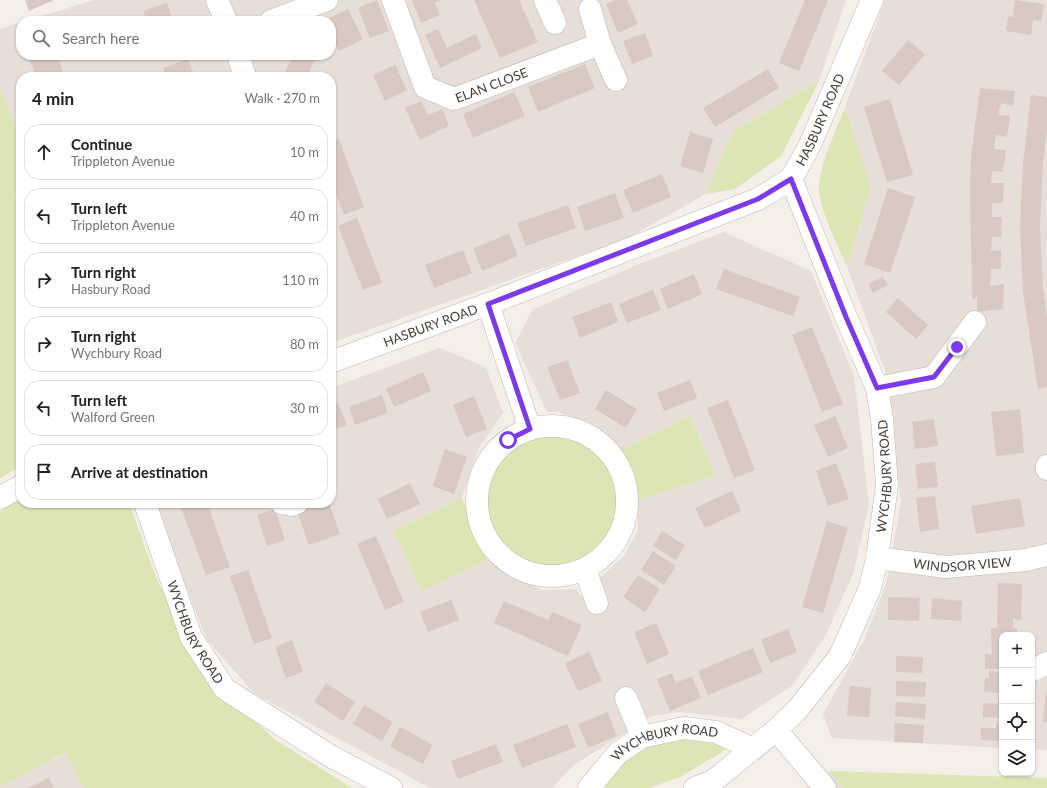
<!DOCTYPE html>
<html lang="en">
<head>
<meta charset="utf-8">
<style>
	:root { --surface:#fff; --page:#f6f6f6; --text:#222; --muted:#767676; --line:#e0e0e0 }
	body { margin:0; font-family:Lato,sans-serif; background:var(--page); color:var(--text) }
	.controls { position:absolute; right:12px; bottom:12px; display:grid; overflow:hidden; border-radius:8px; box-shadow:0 1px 3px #0004 }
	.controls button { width:36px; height:36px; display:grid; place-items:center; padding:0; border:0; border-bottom:1px solid var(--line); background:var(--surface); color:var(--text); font:20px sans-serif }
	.stop { position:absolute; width:12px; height:12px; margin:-9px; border:3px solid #7c3aed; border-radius:50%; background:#fff }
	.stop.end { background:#7c3aed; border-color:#fff; box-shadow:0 1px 4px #0008 }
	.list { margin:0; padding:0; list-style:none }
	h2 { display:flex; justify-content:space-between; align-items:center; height:52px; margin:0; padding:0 16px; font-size:17px }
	h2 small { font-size:13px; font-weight:400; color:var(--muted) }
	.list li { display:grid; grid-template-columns:26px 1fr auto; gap:12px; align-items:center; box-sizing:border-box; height:56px; margin:0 8px 8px; padding:0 8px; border:1px solid var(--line); border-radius:16px }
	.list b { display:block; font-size:15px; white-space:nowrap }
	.list p { margin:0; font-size:13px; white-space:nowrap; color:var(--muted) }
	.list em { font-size:13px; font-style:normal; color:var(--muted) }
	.icon { flex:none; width:22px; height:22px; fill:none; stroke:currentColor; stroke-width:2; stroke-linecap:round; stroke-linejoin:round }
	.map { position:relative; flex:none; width:1047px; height:788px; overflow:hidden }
	.search { position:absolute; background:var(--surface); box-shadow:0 1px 3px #0004; left:16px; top:16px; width:320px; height:44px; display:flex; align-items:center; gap:10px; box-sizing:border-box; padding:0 14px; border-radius:16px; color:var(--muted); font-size:15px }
	.panel { position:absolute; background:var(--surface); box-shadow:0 1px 3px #0004; left:16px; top:72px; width:320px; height:436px; border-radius:16px }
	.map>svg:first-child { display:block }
</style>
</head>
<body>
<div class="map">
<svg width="1047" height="788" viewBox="0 0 1047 788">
	<rect width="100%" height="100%" fill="#f4eee9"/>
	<g fill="#e7ded7">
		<path d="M 94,0 L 846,0 L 819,81 L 733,131 L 706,194 L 626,239 L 331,343 L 331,77 L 21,77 L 21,140 L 0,87 L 0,29 L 21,22 L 21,55 L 331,55 L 331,21 L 25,21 Z"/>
		<path d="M 885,0 L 1047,0 L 1047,750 L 1032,749 L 1032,635 L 1002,635 L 1002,748 L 832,738 L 823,714 L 864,640 L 886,584 L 901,501 L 885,371 L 847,267 L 871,187 L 845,107 Z"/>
		<path d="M 724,232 L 811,271 L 854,376 L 869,505 L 853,574 L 826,635 L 792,686 L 741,719 L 680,712 L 652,716 L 574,765 L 552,788 L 430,788 L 255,694 L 207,640 L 153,503 L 331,503 L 331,388 L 439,348 L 486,367 L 503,413 L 479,448 L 462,498 L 393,531 L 422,591 L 491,558 L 513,577 L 543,590 L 576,589 L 590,608 L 600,577 L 624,556 L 638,531 L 637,500 L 716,474 L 690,416 L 619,451 L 591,424 L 558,412 L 547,412 L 515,343 L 533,309 L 637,265 Z"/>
		<path d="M 67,752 L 84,788 L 0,788 L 0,787 Z"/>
		<path d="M 830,771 L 844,788 L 806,788 Z"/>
	</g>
	<g fill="#dce6b4">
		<path d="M 819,81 L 781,156 L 735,189 L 706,194 L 733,131 Z"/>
		<path d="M 0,87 L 21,140 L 21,194 L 15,197 L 21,213 L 21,466 L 0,478 Z"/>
		<path d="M 845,107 L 871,187 L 847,267 C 839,248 817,205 819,186 C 821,159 836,132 845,107 Z"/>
		<path d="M 690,416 L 716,475 L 637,500 L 619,451 Z"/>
		<circle cx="552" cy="501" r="65"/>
		<path d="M 21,497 L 21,503 L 129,503 L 156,577 L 200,670 L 274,739 L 352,788 L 84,788 L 66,752 L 0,787 L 0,512 Z"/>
		<path d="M 462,498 L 491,558 L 422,591 L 393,531 Z"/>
		<path d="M 690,734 L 726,747 L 724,751 L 680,777 L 649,788 L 597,788 L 633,751 Z"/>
		<path d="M 830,771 L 1047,778 L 1047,788 L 844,788 Z"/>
	</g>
	<g fill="#d8cac2">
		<path d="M 25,0 L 54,0 L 29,11 Z"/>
		<path d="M 377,0 L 389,31 L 370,38 L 358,8 Z"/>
		<path d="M 412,0 L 442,0 L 435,3 L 440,15 L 421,23 Z"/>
		<path d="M 474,0 L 519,0 L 538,42 L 500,58 Z"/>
		<path d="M 615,0 L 627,0 L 638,24 L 618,33 L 606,4 Z"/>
		<path d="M 805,0 L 828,0 L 799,71 L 779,63 Z"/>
		<path d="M 1015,0 L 1044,4 L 1041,21 L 1033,20 L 1031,35 L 1006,31 L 1008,16 L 1013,17 Z"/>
		<path d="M 167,3 L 173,21 L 147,21 L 143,11 Z"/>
		<path d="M 348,9 L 363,39 L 339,51 L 331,34 L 331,21 L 323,21 Z"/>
		<path d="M 438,29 L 447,48 L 476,34 L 482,48 L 440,68 L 425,35 Z"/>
		<path d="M 645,33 L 653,56 L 632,64 L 623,41 Z"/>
		<path d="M 908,40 L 925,54 L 899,85 L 882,71 Z"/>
		<path d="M 28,55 L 57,55 L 65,77 L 36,77 Z"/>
		<path d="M 293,55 L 317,55 L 307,77 L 283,77 Z"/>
		<path d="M 188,59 L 195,77 L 166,77 L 163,68 Z"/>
		<path d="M 585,64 L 595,88 L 538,112 L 528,87 Z"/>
		<path d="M 395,65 L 407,90 L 385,101 L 373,75 Z"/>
		<path d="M 768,69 L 779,88 L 715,127 L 703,108 Z"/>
		<path d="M 980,88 L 1015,91 L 1013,106 L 1001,103 L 998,115 L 1010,116 L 1007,137 L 996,135 L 994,149 L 1006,150 L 1003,172 L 992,171 L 991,183 L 1004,183 L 1003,203 L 992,203 L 992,217 L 1002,217 L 1001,237 L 992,237 L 991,251 L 1001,250 L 1001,269 L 991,269 L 990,286 L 1004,284 L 1003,309 L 977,312 L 977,297 L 972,299 L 970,192 L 971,157 Z"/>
		<path d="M 514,92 L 525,116 L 473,138 L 463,114 Z"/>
		<path d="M 1031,95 L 1047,97 L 1047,132 L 1043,162 L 1040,227 L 1043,289 L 1047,316 L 1047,387 L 1038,389 L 1023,292 L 1020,226 L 1023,162 Z"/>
		<path d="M 890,99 L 913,175 L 887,182 L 864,107 Z"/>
		<path d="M 421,101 L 428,115 L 442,109 L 449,126 L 420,140 L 405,108 Z"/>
		<path d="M 690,132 L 713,139 L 703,173 L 680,166 Z"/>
		<path d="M 339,139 L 364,207 L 344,215 L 331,181 L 331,142 Z"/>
		<path d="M 662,174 L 671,197 L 633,213 L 623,190 Z"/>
		<path d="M 888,188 L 915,197 L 890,273 L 864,264 Z"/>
		<path d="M 615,193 L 624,218 L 585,231 L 577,207 Z"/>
		<path d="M 568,205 L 576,228 L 526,246 L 517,223 Z"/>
		<path d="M 357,218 L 382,283 L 363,290 L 338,226 Z"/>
		<path d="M 509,234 L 518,256 L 482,271 L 473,248 Z"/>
		<path d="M 463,250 L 472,273 L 434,288 L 425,265 Z"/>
		<path d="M 724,269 L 800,297 L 793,316 L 716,289 Z"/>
		<path d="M 694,274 L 702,294 L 668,309 L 660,289 Z"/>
		<path d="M 883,277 L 888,285 L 873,293 L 868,284 Z"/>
		<path d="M 653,290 L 661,310 L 627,323 L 619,304 Z"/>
		<path d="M 898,298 L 928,325 L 916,339 L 886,312 Z"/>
		<path d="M 611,302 L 618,322 L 580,338 L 572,317 Z"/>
		<path d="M 812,327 L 843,404 L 822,412 L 792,335 Z"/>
		<path d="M 567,360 L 580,393 L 560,400 L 547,367 Z"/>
		<path d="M 423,372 L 431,391 L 394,407 L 386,389 Z"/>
		<path d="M 690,380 L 697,398 L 664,411 L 657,393 Z"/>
		<path d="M 606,390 L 637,409 L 626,428 L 595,409 Z"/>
		<path d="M 382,395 L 388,413 L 355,425 L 349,407 Z"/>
		<path d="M 474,396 L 487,429 L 466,437 L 453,405 Z"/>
		<path d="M 728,400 L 755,470 L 734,478 L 707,408 Z"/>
		<path d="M 338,403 L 347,425 L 331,431 L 331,406 Z"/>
		<path d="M 1020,409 L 1024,453 L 996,456 L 991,412 Z"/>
		<path d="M 835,416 L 848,448 L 828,457 L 814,425 Z"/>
		<path d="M 934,419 L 938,446 L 915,449 L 912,422 Z"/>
		<path d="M 445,449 L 467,457 L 454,494 L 433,486 Z"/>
		<path d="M 935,462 L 938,487 L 918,489 L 915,464 Z"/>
		<path d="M 836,463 L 849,499 L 828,506 L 816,471 Z"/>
		<path d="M 410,483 L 420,504 L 387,519 L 378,499 Z"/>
		<path d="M 732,491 L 741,511 L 705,528 L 695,508 Z"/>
		<path d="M 935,496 L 939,529 L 920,532 L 916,498 Z"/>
		<path d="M 1020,498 L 1025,526 L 976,534 L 971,506 Z"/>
		<path d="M 192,503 L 207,503 L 230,567 L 206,575 L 181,507 Z"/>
		<path d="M 322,503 L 329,503 L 340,534 L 309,545 L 297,511 Z"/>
		<path d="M 275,509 L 285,540 L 267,546 L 257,515 Z"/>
		<path d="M 827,521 L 848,528 L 823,613 L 802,607 Z"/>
		<path d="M 662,531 L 685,545 L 676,560 L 653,546 Z"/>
		<path d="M 376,536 L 404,602 L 385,610 L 357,544 Z"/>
		<path d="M 653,551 L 676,566 L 664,585 L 641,570 Z"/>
		<path d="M 248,570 L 272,638 L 254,644 L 230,576 Z"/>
		<path d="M 638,575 L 660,589 L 645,612 L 623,597 Z"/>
		<path d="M 998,583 L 1022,584 L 1021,620 L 1013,619 L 1013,628 L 1017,628 L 1017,635 L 1002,635 L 1002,669 L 985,669 L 985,654 L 992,655 L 991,628 L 997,628 Z"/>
		<path d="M 888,597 L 920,598 L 919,621 L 888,620 Z"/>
		<path d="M 932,598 L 962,601 L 961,621 L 931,619 Z"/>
		<path d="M 451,600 L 459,620 L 428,632 L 420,612 Z"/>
		<path d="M 504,601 L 548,620 L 552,612 L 582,625 L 568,656 L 494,623 Z"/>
		<path d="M 656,623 L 669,654 L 647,664 L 634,632 Z"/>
		<path d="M 788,629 L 797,652 L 770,663 L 761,640 Z"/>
		<path d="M 292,640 L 303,672 L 286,678 L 275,647 Z"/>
		<path d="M 753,648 L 763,672 L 708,695 L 698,671 Z"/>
		<path d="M 589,652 L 602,681 L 578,691 L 565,663 Z"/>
		<path d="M 896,656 L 923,657 L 922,673 L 896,672 Z"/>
		<path d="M 989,671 L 1002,672 L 1002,693 L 984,692 L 985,678 L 989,678 Z"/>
		<path d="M 672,673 L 676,683 L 692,676 L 701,698 L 670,711 L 657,679 Z"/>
		<path d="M 896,681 L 926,682 L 925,697 L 896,696 Z"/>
		<path d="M 326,683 L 355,702 L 343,721 L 314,702 Z"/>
		<path d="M 850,686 L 871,688 L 869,717 L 847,716 Z"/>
		<path d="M 1046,692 L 1047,692 L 1047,722 L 1043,722 Z"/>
		<path d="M 998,696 L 1002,696 L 1002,718 L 983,717 L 983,703 L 998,704 Z"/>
		<path d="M 896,702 L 926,704 L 925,719 L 895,716 Z"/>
		<path d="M 364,705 L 393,722 L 382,741 L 353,724 Z"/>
		<path d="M 608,712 L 617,736 L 588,748 L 578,724 Z"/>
		<path d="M 997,721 L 1002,721 L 1002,741 L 981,740 L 981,728 L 996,728 Z"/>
		<path d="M 895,723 L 924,725 L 923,743 L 894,742 Z"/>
		<path d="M 567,724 L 576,747 L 522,768 L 513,745 Z"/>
		<path d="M 400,727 L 433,745 L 423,764 L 390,747 Z"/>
		<path d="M 496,744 L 503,762 L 458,779 L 451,761 Z"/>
		<path d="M 49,778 L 54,788 L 28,788 Z"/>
	</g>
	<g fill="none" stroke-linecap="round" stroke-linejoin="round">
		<defs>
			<g id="minor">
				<path d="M 217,0 L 226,21"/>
				<path id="s1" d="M 393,0 L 425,87 L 454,99 L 600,44"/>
				<path d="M 545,0 L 555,23"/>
				<path d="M 590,9 L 600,44 L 616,80"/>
				<path d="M 271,21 L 327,0"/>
				<path d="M 238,55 L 245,77"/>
				<path d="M 488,304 L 530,429"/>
				<path id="s2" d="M 331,362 L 488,304 L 758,199 L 791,179 L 809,147 L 872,0"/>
				<path d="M 877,388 L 934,377 L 975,322"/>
				<circle cx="552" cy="501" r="75"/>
				<path d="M 1047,466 L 1047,469"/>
				<path d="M 0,498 L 21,486"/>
				<path id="s3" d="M 145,503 L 191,637 L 225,689 L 332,757 L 391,788"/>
				<path d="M 282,503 L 291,505 L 297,503"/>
				<path id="s4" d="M 877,558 L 946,567 L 1026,560 L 1047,555"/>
				<path d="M 585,569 L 597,603"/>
				<path d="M 1036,669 L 1047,663"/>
				<path d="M 626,698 L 642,737"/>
				<path d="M 776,730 L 825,788"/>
				<path id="s5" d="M 589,788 L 618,753 L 642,737 L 684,728 L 716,732 L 753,749"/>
				<path id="s6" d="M 695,788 L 713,781 L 776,730 L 797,710 L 840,656 L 870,588 L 877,558 L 887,485 L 882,419 L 877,388 L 846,317 L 791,179"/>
			</g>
		</defs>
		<use href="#minor" stroke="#c2b6af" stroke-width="23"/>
		<use href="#minor" stroke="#fff" stroke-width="22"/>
	</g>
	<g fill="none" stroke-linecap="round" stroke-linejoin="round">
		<path stroke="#7c3aed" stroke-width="5" d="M 508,440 L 530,429 L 488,304 L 758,199 L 791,179 L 846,317 L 877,388 L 934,377 L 957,347"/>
	</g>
	<g text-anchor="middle" stroke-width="3.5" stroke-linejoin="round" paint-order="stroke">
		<g font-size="13" fill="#473d38" stroke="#fff">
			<text dy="5" stroke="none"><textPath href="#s1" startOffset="164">ELAN CLOSE</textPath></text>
			<text dy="5" stroke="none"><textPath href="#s2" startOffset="562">HASBURY ROAD</textPath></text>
			<text dy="5" stroke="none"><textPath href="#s2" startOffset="106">HASBURY ROAD</textPath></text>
			<text dy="5" stroke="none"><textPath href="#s6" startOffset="386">WYCHBURY ROAD</textPath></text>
			<text dy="5" stroke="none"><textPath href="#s4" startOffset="86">WINDSOR VIEW</textPath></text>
			<text dy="5" stroke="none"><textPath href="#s3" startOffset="139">WYCHBURY ROAD</textPath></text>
			<text dy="5" stroke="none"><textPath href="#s5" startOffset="95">WYCHBURY ROAD</textPath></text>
		</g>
	</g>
</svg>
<div class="controls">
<button>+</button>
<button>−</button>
<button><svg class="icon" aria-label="locate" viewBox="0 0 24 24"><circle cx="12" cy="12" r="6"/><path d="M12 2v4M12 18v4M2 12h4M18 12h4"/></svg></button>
<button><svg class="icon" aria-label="layers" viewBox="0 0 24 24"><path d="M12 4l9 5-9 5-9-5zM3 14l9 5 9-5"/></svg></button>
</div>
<div class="stop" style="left:508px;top:440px"></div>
<div class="stop end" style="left:957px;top:347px"></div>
<div class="search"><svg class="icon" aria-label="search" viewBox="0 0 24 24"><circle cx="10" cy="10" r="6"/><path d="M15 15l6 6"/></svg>Search here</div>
<section class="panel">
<h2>4 min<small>Walk · 270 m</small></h2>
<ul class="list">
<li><svg class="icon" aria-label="ahead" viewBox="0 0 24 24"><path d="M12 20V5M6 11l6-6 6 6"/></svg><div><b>Continue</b><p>Trippleton Avenue</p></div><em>10 m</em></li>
<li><svg class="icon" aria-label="left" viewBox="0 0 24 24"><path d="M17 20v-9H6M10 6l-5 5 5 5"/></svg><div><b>Turn left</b><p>Trippleton Avenue</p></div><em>40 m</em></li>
<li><svg class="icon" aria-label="right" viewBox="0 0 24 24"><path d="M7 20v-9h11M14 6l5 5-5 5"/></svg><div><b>Turn right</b><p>Hasbury Road</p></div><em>110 m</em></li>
<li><svg class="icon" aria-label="right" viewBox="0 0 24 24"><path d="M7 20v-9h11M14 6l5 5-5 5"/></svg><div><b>Turn right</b><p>Wychbury Road</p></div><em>80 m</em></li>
<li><svg class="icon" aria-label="left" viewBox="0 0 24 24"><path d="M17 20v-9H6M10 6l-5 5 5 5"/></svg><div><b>Turn left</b><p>Walford Green</p></div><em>30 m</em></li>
<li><svg class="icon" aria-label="arrive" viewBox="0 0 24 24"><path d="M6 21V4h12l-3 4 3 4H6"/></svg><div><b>Arrive at destination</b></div></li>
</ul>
</section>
</div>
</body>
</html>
